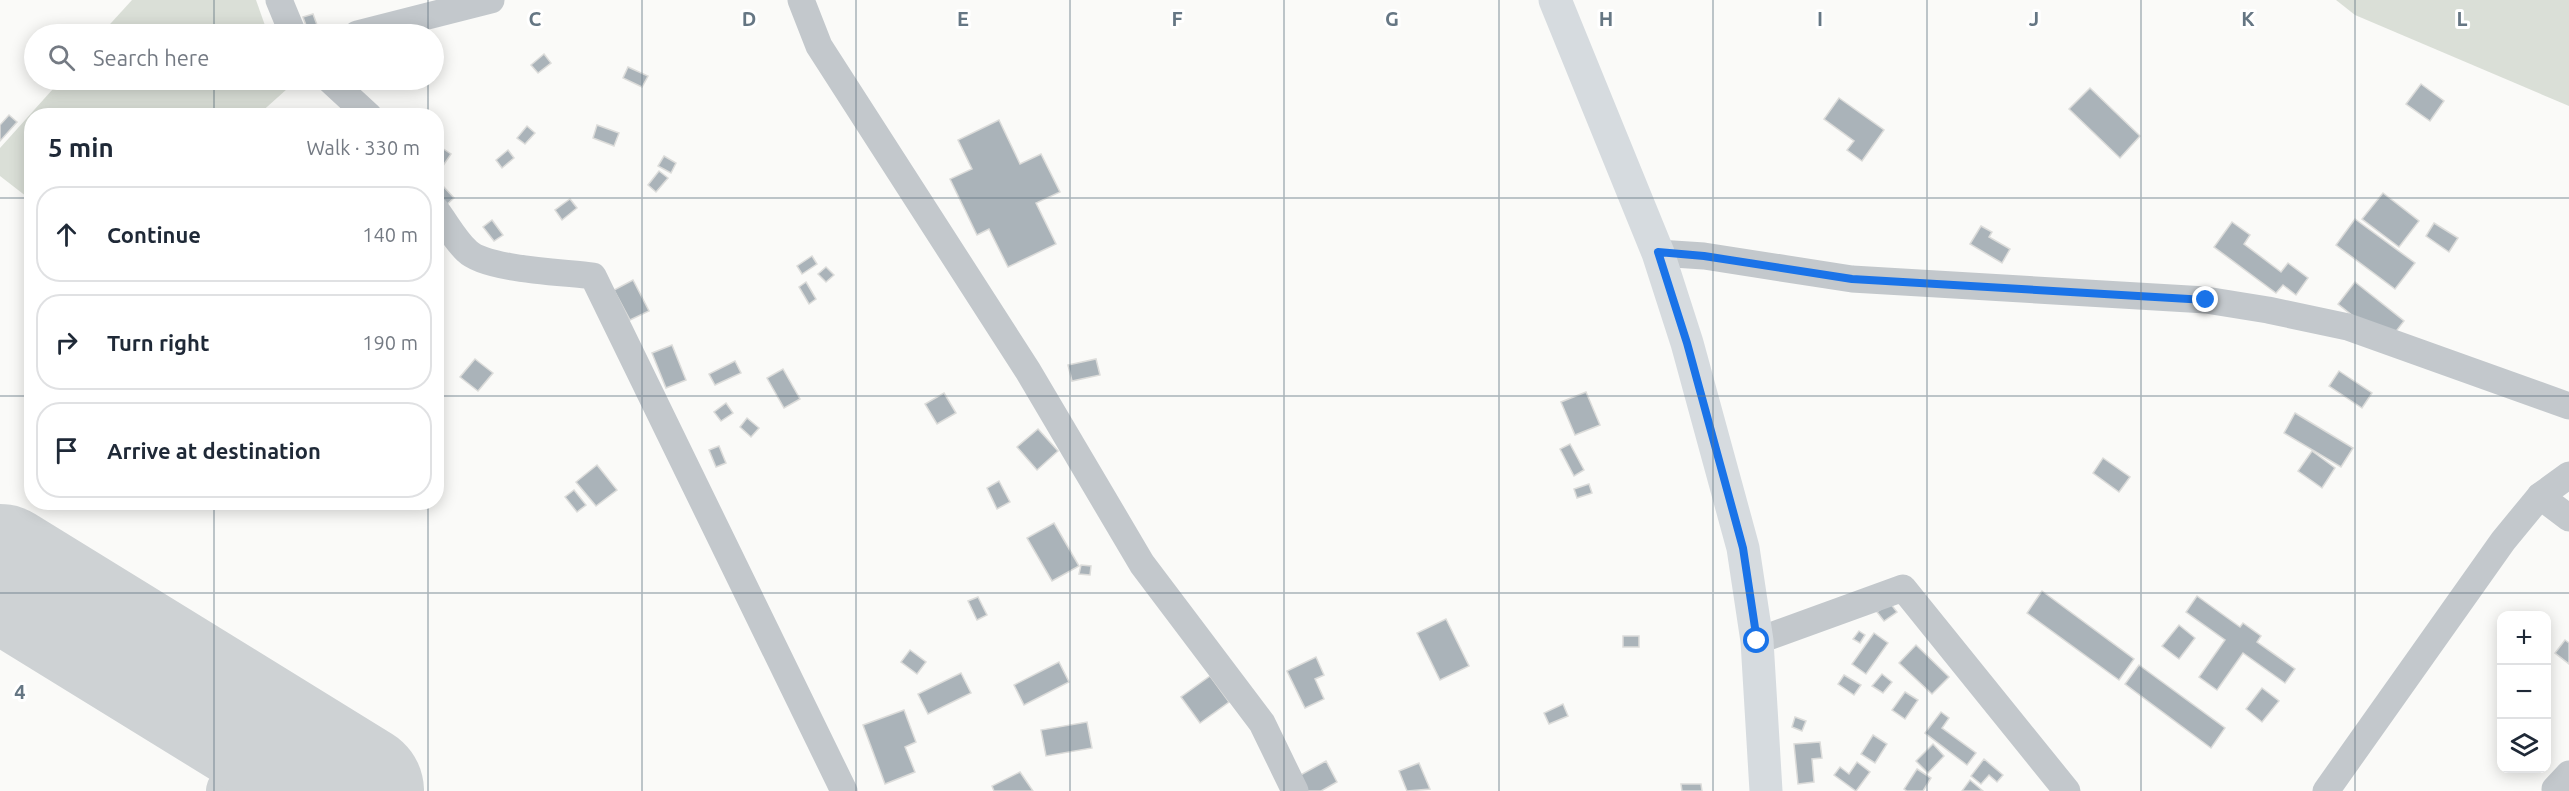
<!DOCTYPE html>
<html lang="en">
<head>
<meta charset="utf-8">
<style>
	:root { --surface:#fff; --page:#f6f6f7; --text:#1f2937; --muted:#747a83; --line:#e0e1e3 }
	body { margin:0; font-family:Ubuntu,sans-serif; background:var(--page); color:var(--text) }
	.controls { position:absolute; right:18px; bottom:18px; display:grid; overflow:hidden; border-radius:12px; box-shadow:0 3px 15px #0003 }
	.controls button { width:54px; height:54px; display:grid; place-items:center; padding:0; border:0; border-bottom:2px solid var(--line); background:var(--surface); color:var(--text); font:30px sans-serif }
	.stop { position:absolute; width:18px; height:18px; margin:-14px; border:4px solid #1a73e8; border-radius:50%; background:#fff }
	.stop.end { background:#1a73e8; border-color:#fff; box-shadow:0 2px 6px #0008 }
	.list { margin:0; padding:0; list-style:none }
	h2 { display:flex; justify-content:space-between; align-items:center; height:78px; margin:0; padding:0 24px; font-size:26px }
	h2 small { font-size:20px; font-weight:400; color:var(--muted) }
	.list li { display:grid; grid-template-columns:39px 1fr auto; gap:18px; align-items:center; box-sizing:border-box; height:96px; margin:0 12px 12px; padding:0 12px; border:2px solid var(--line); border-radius:24px }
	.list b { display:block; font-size:22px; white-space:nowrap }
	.list em { font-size:20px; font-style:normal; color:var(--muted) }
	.icon { flex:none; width:33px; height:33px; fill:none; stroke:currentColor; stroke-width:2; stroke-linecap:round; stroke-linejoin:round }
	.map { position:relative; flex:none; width:2569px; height:791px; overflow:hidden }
	.search { position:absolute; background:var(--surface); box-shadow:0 3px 15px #0003; left:24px; top:24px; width:420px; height:66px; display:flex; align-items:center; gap:15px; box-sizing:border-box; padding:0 21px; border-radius:33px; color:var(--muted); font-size:22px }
	.panel { position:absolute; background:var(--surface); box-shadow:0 3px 15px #0003; left:24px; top:108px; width:420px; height:402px; border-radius:24px }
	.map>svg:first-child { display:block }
</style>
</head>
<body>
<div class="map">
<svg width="2569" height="791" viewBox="0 0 2569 791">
	<rect width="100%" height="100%" fill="#fafaf8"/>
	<g fill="#dadfd7">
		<path d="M 132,0 L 256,0 L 268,34 L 101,34 Z"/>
		<path d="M 2336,0 L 2569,0 L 2569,106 L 2355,15 Z"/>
		<path d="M 61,80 L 284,80 L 287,89 L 258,115 L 32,116 L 31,200 L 0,176 L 0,148 Z"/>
	</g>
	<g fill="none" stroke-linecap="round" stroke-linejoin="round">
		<path stroke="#ced2d4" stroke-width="52" d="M 232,791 L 268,736"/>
		<path stroke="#ced2d4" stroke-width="134" d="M 0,571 L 357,791"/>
	</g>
	<g fill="#aab3b9" stroke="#dcdcda" stroke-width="1.5">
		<path d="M 313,14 L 317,25 L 307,28 L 303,17 Z"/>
		<path d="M 544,54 L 551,63 L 538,73 L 531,65 Z"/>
		<path d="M 628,67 L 648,76 L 642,87 L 623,78 Z"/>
		<path d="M 2421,84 L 2444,101 L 2430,121 L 2406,104 Z"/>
		<path d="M 2090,88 L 2140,136 L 2120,158 L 2069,109 Z"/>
		<path d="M 1839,98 L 1884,130 L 1862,161 L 1847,150 L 1854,141 L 1824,119 Z"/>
		<path d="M 9,115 L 17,122 L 0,141 L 0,125 Z"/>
		<path d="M 999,120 L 1020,164 L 1041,154 L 1060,192 L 1036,203 L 1056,244 L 1008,267 L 989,229 L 977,235 L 950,179 L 972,169 L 958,140 Z"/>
		<path d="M 597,125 L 619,133 L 614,146 L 593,138 Z"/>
		<path d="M 527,126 L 535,133 L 525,144 L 517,138 Z"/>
		<path d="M 442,148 L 451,154 L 436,176 L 436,157 Z"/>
		<path d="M 508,150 L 514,158 L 502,168 L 496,160 Z"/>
		<path d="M 664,156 L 676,163 L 671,173 L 658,166 Z"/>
		<path d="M 659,171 L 668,178 L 656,192 L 648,185 Z"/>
		<path d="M 443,186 L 454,198 L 445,206 L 436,197 L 436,193 Z"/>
		<path d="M 2383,193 L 2419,221 L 2399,247 L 2362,219 Z"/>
		<path d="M 570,199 L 577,208 L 562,220 L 555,210 Z"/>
		<path d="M 2355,219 L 2415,263 L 2395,289 L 2336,245 Z"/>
		<path d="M 492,220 L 503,235 L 494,241 L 483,227 Z"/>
		<path d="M 2232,222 L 2250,235 L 2244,244 L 2281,272 L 2288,263 L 2308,278 L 2296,295 L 2283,285 L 2276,293 L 2214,247 Z"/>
		<path d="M 2434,223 L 2458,238 L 2449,252 L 2426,236 Z"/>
		<path d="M 1981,226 L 1992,232 L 1989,237 L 2010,249 L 2002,263 L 1970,244 Z"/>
		<path d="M 812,256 L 817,264 L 802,274 L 797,266 Z"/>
		<path d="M 826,267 L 834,275 L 826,282 L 818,274 Z"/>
		<path d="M 633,280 L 649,311 L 630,320 L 614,290 Z"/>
		<path d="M 806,282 L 816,299 L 809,304 L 799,287 Z"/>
		<path d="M 2355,282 L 2404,321 L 2387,343 L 2338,304 Z"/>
		<path d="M 672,345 L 686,380 L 666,388 L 652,353 Z"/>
		<path d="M 475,359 L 493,373 L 478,391 L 460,377 Z"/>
		<path d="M 1096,359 L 1100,375 L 1072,381 L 1068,365 Z"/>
		<path d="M 735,361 L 741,373 L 715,385 L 709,374 Z"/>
		<path d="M 783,369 L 800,399 L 784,408 L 767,378 Z"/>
		<path d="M 2339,371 L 2372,393 L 2362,408 L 2329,386 Z"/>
		<path d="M 1586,392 L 1600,425 L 1575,435 L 1561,402 Z"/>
		<path d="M 944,393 L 956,413 L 937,424 L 925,404 Z"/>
		<path d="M 726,403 L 733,413 L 721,421 L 714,412 Z"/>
		<path d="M 2295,413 L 2353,448 L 2341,467 L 2284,433 Z"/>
		<path d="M 747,418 L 759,428 L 751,437 L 740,427 Z"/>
		<path d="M 1038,429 L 1058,451 L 1037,470 L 1017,447 Z"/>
		<path d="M 1570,444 L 1584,470 L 1574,476 L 1560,449 Z"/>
		<path d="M 719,446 L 726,463 L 716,467 L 709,450 Z"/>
		<path d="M 2312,451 L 2335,468 L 2322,488 L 2298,471 Z"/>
		<path d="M 2103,458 L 2130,477 L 2119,492 L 2093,473 Z"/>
		<path d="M 597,465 L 617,490 L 596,506 L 576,482 Z"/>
		<path d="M 999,481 L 1010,502 L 997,509 L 987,488 Z"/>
		<path d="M 1589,484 L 1592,493 L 1577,498 L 1574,489 Z"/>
		<path d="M 574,490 L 586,505 L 577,512 L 565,497 Z"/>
		<path d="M 1054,523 L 1079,566 L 1052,581 L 1027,538 Z"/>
		<path d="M 1081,565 L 1091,566 L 1090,575 L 1079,574 Z"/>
		<path d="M 2042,591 L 2134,659 L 2119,680 L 2027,613 Z"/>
		<path d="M 2197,596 L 2240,627 L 2243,623 L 2261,636 L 2257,642 L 2295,669 L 2285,683 L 2243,653 L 2217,690 L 2199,677 L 2225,640 L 2186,612 Z"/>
		<path d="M 978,597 L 987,615 L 977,620 L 968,601 Z"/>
		<path d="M 1890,603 L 1897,612 L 1884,621 L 1877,612 Z"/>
		<path d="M 1446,619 L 1469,666 L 1440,680 L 1417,633 Z"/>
		<path d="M 2179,625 L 2195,638 L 2179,659 L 2162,646 Z"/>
		<path d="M 1859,631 L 1865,635 L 1860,643 L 1853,639 Z"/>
		<path d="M 1874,633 L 1888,643 L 1866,674 L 1852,664 Z"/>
		<rect x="1623" y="636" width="16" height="11"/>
		<path d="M 2565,640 L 2569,643 L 2569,664 L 2555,653 Z"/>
		<path d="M 1916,645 L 1949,677 L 1932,694 L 1899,663 Z"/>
		<path d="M 910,650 L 926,662 L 917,674 L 901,662 Z"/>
		<path d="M 1316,657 L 1324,675 L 1315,679 L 1324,699 L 1305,708 L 1287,671 Z"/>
		<path d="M 1059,662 L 1069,682 L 1024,705 L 1014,685 Z"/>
		<path d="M 2139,665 L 2225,728 L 2211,748 L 2125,684 Z"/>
		<path d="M 961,673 L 971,693 L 928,714 L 918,694 Z"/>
		<path d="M 1882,674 L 1892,682 L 1883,693 L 1872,686 Z"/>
		<path d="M 1844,675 L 1861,685 L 1854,695 L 1838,684 Z"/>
		<path d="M 1210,676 L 1229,702 L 1200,723 L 1181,697 Z"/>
		<path d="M 2262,688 L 2279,701 L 2262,722 L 2246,709 Z"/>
		<path d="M 1905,692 L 1918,700 L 1905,719 L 1892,710 Z"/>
		<path d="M 1563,704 L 1568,716 L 1549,724 L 1544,713 Z"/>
		<path d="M 904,710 L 916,742 L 905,747 L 915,772 L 885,784 L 863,725 Z"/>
		<path d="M 1941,712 L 1949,718 L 1942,728 L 1976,753 L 1967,765 L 1925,733 Z"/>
		<path d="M 1795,717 L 1806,721 L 1802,731 L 1792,727 Z"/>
		<path d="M 1087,722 L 1092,748 L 1046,756 L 1041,730 Z"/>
		<path d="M 1873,735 L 1887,744 L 1875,763 L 1861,754 Z"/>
		<path d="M 1820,742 L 1822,758 L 1812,759 L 1814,782 L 1798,784 L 1794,744 Z"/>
		<path d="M 1933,744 L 1944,756 L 1928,773 L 1916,761 Z"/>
		<path d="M 1984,759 L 2003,775 L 1997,782 L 1989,775 L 1981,784 L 1971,776 Z"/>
		<path d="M 1326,761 L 1337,782 L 1321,791 L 1303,791 L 1295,778 Z"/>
		<path d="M 1857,762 L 1870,772 L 1856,791 L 1834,775 L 1840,767 L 1849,774 Z"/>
		<path d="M 1419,763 L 1430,789 L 1407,791 L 1399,771 Z"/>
		<path d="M 1917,769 L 1931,778 L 1923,791 L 1907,791 L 1904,789 Z"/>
		<path d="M 1020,772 L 1033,791 L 994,791 L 992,786 Z"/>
		<path d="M 1970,780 L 1983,791 L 1962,791 Z"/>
		<path d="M 1681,784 L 1701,784 L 1702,791 L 1682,791 Z"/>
	</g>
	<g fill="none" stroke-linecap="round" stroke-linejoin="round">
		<g stroke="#c3c8cc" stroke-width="27">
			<path d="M 279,0 L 293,34"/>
			<path d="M 801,0 L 819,46 L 1028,371 L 1142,564 L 1262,723 L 1295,791"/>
			<path d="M 357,34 L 491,0"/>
			<path d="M 330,80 L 369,116"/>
			<path d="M 436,210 C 446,223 455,240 467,251 C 486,270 565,272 593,276 L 844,791"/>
			<path d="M 1658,253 L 1704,256 L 1852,279 L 2206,300 L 2268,310 L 2348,327 L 2569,406"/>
			<path d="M 2540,496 L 2569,518"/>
			<path d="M 1757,641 L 1903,588 L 2067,791"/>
			<path d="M 2555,789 L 2569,774"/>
			<path d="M 2326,791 L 2503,541 L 2540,496 L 2569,475"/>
		</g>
		<path stroke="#d6dbdf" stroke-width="33" d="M 1555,0 L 1658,253 L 1687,343 L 1743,548 L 1757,641 L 1766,791"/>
	</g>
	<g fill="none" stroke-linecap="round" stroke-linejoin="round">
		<path stroke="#1a73e8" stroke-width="8" d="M 1757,641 L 1743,548 L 1687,343 L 1658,252 L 1704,256 L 1852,279 L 2206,300"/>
	</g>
	<path fill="none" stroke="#657683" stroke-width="1.5" stroke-opacity="0.55" d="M 214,0 L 214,34M 428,0 L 428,34M 642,0 L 642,791M 856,0 L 856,791M 1070,0 L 1070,791M 1284,0 L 1284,791M 1499,0 L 1499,791M 1713,0 L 1713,791M 1927,0 L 1927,791M 2141,0 L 2141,791M 2355,0 L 2355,791M 214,80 L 214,116M 428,80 L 428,116M 0,198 L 32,198M 436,198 L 2569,198M 0,396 L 32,396M 436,396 L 2569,396M 214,502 L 214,791M 428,502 L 428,791M 0,593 L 2569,593"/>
	<g font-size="20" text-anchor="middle" font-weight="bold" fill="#657683" stroke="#fff" stroke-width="6" stroke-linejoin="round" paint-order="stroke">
		<text x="535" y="26">C</text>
		<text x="749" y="26">D</text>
		<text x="963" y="26">E</text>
		<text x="1177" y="26">F</text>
		<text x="1392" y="26">G</text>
		<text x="1606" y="26">H</text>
		<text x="1820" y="26">I</text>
		<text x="2034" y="26">J</text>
		<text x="2248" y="26">K</text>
		<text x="2462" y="26">L</text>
		<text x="20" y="699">4</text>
	</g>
</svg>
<div class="controls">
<button>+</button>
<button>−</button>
<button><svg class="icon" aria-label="layers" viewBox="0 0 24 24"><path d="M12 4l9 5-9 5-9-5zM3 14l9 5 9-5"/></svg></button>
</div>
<div class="stop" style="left:1757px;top:641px"></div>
<div class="stop end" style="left:2206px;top:300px"></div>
<div class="search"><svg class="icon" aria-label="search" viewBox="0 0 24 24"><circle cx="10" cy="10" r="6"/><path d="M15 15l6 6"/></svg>Search here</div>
<section class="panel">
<h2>5 min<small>Walk · 330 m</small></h2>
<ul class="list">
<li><svg class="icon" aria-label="ahead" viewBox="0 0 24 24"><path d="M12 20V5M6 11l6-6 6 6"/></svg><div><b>Continue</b></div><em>140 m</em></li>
<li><svg class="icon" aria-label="right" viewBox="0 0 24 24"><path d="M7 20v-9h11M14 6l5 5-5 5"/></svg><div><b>Turn right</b></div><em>190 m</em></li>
<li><svg class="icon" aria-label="arrive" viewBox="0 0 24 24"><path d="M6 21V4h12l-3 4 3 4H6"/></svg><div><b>Arrive at destination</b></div></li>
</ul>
</section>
</div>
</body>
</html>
